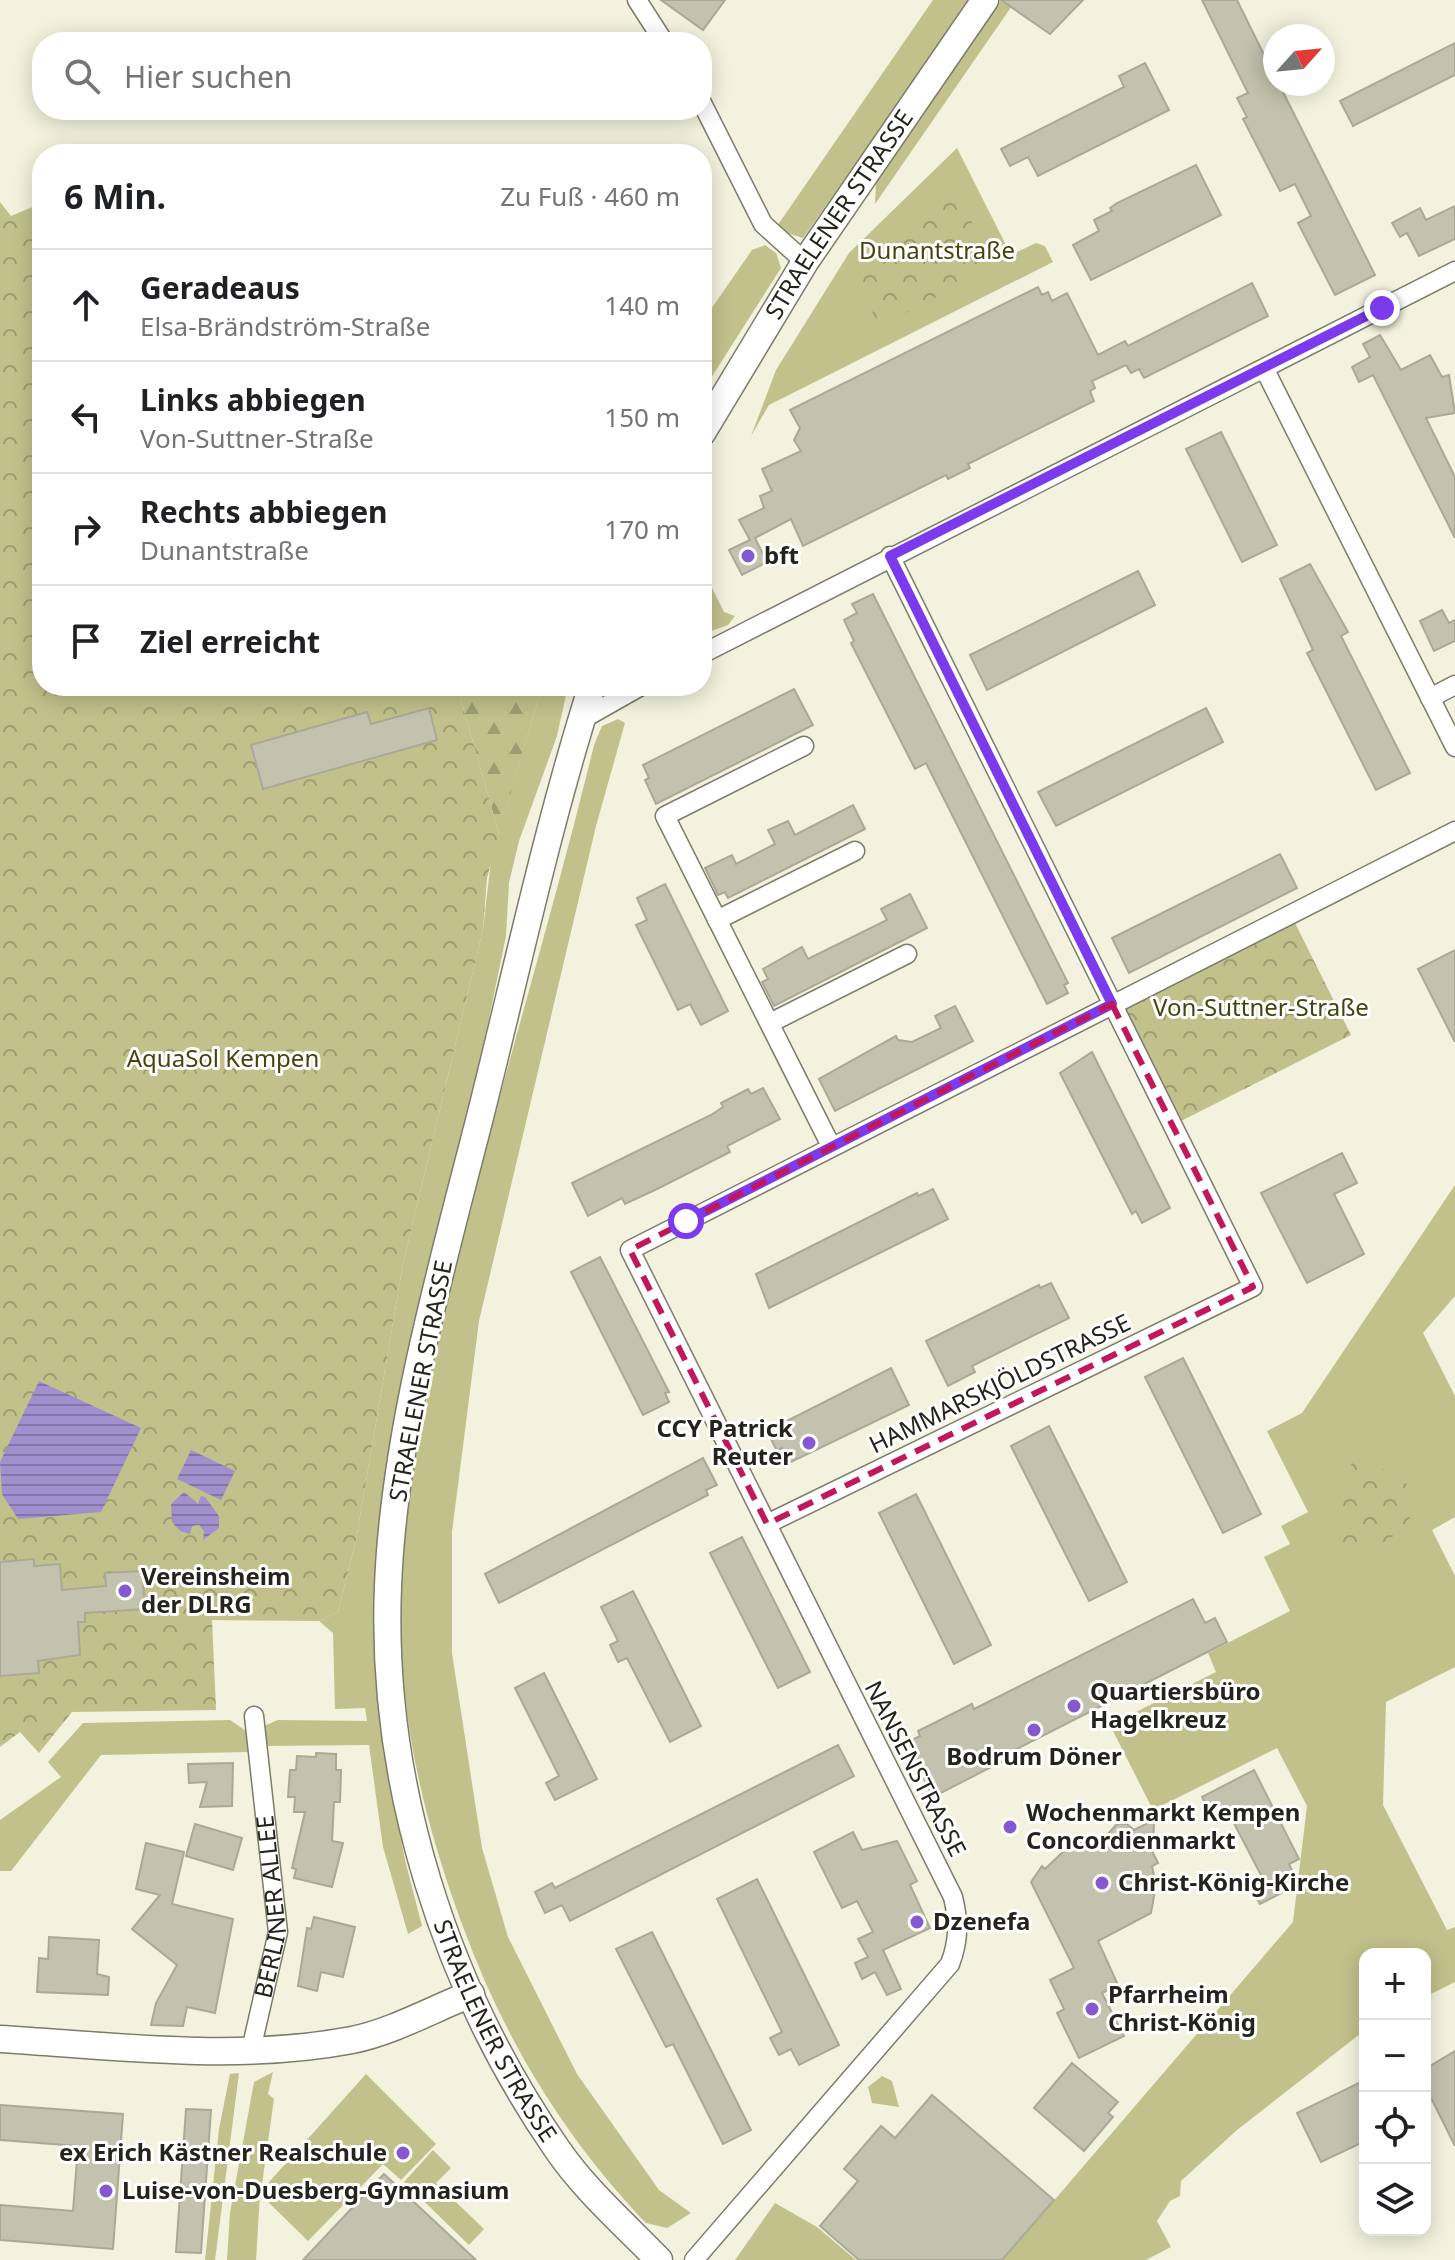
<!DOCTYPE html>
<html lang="de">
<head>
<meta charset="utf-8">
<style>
	:root { --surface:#fff; --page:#f2f2f2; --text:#202124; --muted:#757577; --line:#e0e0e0 }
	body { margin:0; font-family:"Noto Sans",sans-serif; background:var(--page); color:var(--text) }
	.controls { position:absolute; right:24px; bottom:24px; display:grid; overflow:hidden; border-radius:16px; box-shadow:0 4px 20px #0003 }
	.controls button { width:72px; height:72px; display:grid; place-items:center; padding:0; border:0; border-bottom:2px solid var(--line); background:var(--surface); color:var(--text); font:40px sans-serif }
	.compass { position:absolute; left:1263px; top:24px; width:72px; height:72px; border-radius:50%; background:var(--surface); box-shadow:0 4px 20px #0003; rotate:63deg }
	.stop { position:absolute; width:24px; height:24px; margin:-18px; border:6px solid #7c3aed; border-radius:50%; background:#fff }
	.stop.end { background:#7c3aed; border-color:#fff; box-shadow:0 2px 8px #0008 }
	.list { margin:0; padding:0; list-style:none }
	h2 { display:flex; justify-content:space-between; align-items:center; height:104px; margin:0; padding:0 32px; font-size:34px }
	h2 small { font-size:26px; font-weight:400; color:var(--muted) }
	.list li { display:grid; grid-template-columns:52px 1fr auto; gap:24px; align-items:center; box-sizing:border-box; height:112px; padding:0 32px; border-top:2px solid var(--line) }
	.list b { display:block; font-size:30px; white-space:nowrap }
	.list p { margin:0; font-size:26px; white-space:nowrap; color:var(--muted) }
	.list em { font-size:26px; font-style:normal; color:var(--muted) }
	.icon { flex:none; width:44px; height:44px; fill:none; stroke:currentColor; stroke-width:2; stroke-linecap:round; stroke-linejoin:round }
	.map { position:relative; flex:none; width:1455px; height:2260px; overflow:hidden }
	.search { position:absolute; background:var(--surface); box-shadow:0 4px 20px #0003; left:32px; top:32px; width:680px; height:88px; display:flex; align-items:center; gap:20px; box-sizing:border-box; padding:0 28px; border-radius:32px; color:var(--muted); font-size:30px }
	.panel { position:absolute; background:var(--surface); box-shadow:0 4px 20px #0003; left:32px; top:144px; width:680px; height:552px; border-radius:32px }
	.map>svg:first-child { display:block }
</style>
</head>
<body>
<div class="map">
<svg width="1455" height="2260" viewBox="0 0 1455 2260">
	<defs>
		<pattern id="forest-firs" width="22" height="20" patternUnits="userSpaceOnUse" patternTransform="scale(2)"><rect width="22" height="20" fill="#c2c18b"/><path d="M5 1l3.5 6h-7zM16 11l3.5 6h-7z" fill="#9d9d71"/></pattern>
		<pattern id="park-crowns" width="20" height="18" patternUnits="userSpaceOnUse" patternTransform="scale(2)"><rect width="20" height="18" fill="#c2c18b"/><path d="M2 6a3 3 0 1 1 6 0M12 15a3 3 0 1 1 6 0" fill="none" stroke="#9d9d71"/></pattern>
		<pattern id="water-rules" width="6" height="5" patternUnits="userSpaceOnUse" patternTransform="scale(2)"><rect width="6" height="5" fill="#a18fce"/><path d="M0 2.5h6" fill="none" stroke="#8375a7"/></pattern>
	</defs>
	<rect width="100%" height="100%" fill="#f2f2de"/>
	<g fill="#c2c18b">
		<path d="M 933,0 L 971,0 L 803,238 L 775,229 Z"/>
		<path d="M 1001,0 L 1016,0 L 875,204 L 876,181 Z"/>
		<path d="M 957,148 L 1011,255 L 1036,243 L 1045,246 L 1053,262 L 769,405 L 751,436 L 776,370 L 849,253 Z"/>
		<path d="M 765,245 L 776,253 L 781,268 L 702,392 L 702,322 L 752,250 Z"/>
		<path d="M 702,568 L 724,612 L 735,616 L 728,625 L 703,634 Z"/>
		<path d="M 542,686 L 568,686 L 557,736 L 519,841 L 509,883 L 506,936 L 486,1033 L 410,1347 L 388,1766 L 405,1860 L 422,1926 L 408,1934 L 383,1847 L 369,1745 L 264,1746 L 264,1726 L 278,1720 L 367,1721 L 365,1708 L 335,1709 L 333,1633 L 319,1621 L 338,1612 L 356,1540 L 403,1264 L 483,929 L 491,860 Z"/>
		<path d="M 618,719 L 625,723 L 596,826 L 479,1321 L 452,1532 L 452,1653 L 482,1848 L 508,1937 L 577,2074 L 659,2190 L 691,2213 L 667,2228 L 646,2223 C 566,2140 505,2040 465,1932 C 436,1855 414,1777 405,1696 C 390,1563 419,1429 448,1300 C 491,1113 549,931 594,745 L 602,726 Z"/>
		<path d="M 1455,1185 L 1455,1296 L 1423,1333 L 1455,1396 L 1455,1517 L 1432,1530 L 1455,1576 L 1455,1667 L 1386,1702 L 1383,1805 L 1447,1930 L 1455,1927 L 1455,1982 L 1425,1997 L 1425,1954 L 1365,1954 L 1365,2030 L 1237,2130 L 1181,2181 L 1180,2196 L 1170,2201 L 1157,2221 L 1171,2247 L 1146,2260 L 1003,2260 L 1293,1922 L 1307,1806 L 1277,1748 L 1153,1810 L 1110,1725 L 1216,1672 L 1208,1653 L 1290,1611 L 1264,1557 L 1290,1544 L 1281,1526 L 1308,1512 L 1267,1431 L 1302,1413 Z"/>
		<path d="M 230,1720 L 246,1731 L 249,1752 L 101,1755 L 11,1871 L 0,1871 L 0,1820 L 61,1777 L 48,1762 L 83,1723 Z"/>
		<path d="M 273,2072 L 268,2094 L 274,2099 L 261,2191 L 366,2074 L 436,2144 L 401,2180 L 383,2164 L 308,2241 L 260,2194 L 256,2260 L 227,2260 L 230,2213 L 254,2082 Z"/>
		<path d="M 239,2073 L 215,2260 L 205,2260 L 219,2129 L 230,2074 Z"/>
		<path d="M 882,2076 L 892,2081 L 899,2107 L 872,2103 L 868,2087 Z"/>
		<path d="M 433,2150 L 451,2168 L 436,2183 L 484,2229 L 469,2245 L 404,2182 Z"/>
		<path d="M 775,2203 L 817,2227 L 856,2260 L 735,2260 Z"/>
	</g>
	<path fill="url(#forest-firs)" d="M 457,686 L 542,686 L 499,834 Z"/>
	<g fill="url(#park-crowns)">
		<path d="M 951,178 L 994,269 L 879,326 L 855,277 Z"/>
		<path d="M 0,202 L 11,216 L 42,203 L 42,686 L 457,686 L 499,834 L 487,878 L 483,929 L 403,1264 L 356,1540 L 338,1612 L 319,1621 L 212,1620 L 216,1710 L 72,1712 L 39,1753 L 20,1732 L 0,1747 Z"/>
		<path d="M 1293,919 L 1351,1035 L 1181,1121 L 1125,1012 L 1128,1002 Z"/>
		<path d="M 1371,1461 L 1408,1485 L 1410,1526 L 1380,1544 L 1335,1548 L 1341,1497 L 1352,1462 Z"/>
	</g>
	<g fill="url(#water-rules)">
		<path d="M 39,1381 L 141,1428 L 101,1512 L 18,1519 L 2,1494 L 0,1462 Z"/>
		<path d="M 191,1450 L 235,1471 L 221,1500 L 177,1479 Z"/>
		<path d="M 184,1492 L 198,1504 L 201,1496 L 205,1497 L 219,1516 L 219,1528 L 203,1540 L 204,1531 L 199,1525 L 192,1526 L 190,1534 L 180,1531 L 172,1522 L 171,1504 Z"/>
	</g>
	<g fill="#c2c2ae" stroke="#a9a996" stroke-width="2">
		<path d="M 661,0 L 725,0 L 703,30 Z"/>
		<path d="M 1001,0 L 1083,0 L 1050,34 Z"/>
		<path d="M 1202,0 L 1237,0 L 1275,77 L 1275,84 L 1279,84 L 1375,275 L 1335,295 L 1298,223 L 1311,216 L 1295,184 L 1280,191 L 1243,119 L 1247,117 L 1237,98 L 1248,93 Z"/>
		<path d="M 1455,43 L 1455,75 L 1353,126 L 1340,101 Z"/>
		<path d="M 1145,63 L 1169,110 L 1038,176 L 1028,157 L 1010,166 L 1001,149 L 1124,87 L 1119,76 Z"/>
		<path d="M 1196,165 L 1221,215 L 1091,280 L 1073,245 L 1099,231 L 1094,220 L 1112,211 L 1110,208 L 1117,203 Z"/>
		<path d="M 1455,206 L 1455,239 L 1419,256 L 1407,233 L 1400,237 L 1392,223 L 1420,208 L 1426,220 Z"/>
		<path d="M 1252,283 L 1268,316 L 1144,378 L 1139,369 L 1131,373 L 1126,365 L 1092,381 L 1095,388 L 1090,391 L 1094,401 L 968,464 L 970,468 L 948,479 L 946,475 L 803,546 L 791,519 L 755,538 L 767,562 L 742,575 L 729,550 L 750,540 L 739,520 L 764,508 L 760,496 L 772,491 L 762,469 L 801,451 L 794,440 L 800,428 L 790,410 L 1038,287 L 1042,295 L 1048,292 L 1052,301 L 1067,293 L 1098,355 L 1125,341 L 1128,346 Z"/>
		<path d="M 1380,335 L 1401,370 L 1430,355 L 1442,377 L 1449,375 L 1455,413 L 1426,418 L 1455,477 L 1455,538 L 1373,375 L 1359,382 L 1352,367 L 1370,357 L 1363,344 Z"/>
		<path d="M 1221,432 L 1277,545 L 1242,562 L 1186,449 Z"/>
		<path d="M 1310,564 L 1348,632 L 1341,636 L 1410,773 L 1376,790 L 1307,653 L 1313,650 L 1280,579 Z"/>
		<path d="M 1138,571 L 1155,605 L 987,690 L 970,655 Z"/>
		<path d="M 873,594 L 1068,983 L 1064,985 L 1068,993 L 1047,1004 L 926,763 L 915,769 L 851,643 L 854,641 L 844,620 L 857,613 L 852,604 Z"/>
		<path d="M 1442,610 L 1449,623 L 1455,620 L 1455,641 L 1434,651 L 1420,621 Z"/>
		<path d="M 794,689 L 813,725 L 656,804 L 645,780 L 649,778 L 643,765 Z"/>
		<path d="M 429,708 L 437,740 L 263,789 L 251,745 L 367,712 L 371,724 Z"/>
		<path d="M 1206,708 L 1223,742 L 1056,826 L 1038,792 Z"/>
		<path d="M 853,805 L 865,829 L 728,898 L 725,892 L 718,895 L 705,868 L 732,855 L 736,864 L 775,844 L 768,830 L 788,821 L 795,835 Z"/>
		<path d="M 1280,854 L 1297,888 L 1129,973 L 1112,938 Z"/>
		<path d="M 665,884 L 728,1011 L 701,1025 L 690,1004 L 678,1010 L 636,925 L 647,920 L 637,898 Z"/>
		<path d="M 910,894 L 927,928 L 774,1006 L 762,982 L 768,979 L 763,969 L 802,947 L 808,959 L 887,920 L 881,909 Z"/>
		<path d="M 1455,950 L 1455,1042 L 1418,969 Z"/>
		<path d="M 955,1006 L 973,1041 L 835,1111 L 819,1079 L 896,1036 L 898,1040 L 912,1042 L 941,1028 L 935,1016 Z"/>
		<path d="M 1092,1052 L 1170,1208 L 1142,1223 L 1136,1211 L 1132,1214 L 1060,1073 Z"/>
		<path d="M 763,1088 L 780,1119 L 727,1146 L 730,1152 L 657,1189 L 625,1204 L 622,1198 L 588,1216 L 572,1183 L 711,1115 L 723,1107 L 721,1103 L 748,1089 L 751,1094 Z"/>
		<path d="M 1342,1153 L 1357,1183 L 1334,1194 L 1364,1254 L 1307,1283 L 1261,1193 Z"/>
		<path d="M 933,1189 L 948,1219 L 769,1308 L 756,1274 L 917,1193 L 918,1196 Z"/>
		<path d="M 600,1257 L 669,1392 L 665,1393 L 669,1402 L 643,1415 L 571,1272 Z"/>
		<path d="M 1051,1283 L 1069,1318 L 972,1366 L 975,1372 L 948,1386 L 926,1341 L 1039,1285 L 1040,1288 Z"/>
		<path d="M 1183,1358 L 1261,1514 L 1223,1533 L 1145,1377 Z"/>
		<path d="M 891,1368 L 909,1405 L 789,1463 L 782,1448 L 777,1451 L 769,1435 L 787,1426 L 785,1422 Z"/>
		<path d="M 1049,1426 L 1127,1582 L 1089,1601 L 1011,1446 Z"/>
		<path d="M 703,1458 L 717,1485 L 706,1490 L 708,1495 L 499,1603 L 485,1574 Z"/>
		<path d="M 916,1494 L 991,1645 L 954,1664 L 879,1513 Z"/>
		<path d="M 742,1537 L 810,1672 L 778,1688 L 710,1553 Z"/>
		<path d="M 34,1559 L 34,1566 L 60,1564 L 62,1590 L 106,1586 L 105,1573 L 142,1571 L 145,1609 L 85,1613 L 85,1622 L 78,1622 L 80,1655 L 38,1661 L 39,1673 L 0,1676 L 0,1562 Z"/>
		<path d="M 633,1591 L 701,1726 L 670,1742 L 627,1658 L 618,1662 L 610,1645 L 618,1641 L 601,1607 Z"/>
		<path d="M 1193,1599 L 1205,1623 L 1215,1618 L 1227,1642 L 999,1758 L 1001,1762 L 933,1797 L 906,1743 L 920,1736 L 918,1731 L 972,1704 L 974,1709 Z"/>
		<path d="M 544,1673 L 597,1779 L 555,1800 L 546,1783 L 559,1776 L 515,1688 Z"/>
		<path d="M 838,1745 L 854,1776 L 570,1921 L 562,1905 L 545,1913 L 535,1892 L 552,1883 L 555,1888 Z"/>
		<path d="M 316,1753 L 336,1754 L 336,1770 L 341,1770 L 340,1802 L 334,1802 L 332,1841 L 343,1843 L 332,1887 L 294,1878 L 296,1869 L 292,1868 L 305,1812 L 294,1812 L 295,1797 L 288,1797 L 290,1770 L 296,1770 L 297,1756 L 316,1757 Z"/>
		<path d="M 233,1763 L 232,1806 L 200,1807 L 207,1782 L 189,1783 L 188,1764 Z"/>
		<path d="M 1254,1770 L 1299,1859 L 1289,1864 L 1296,1879 L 1287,1884 L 1289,1889 L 1260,1904 L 1249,1884 L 1262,1877 L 1225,1806 L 1210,1813 L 1202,1797 Z"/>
		<path d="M 1154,1820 L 1153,1853 L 1158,1863 L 1152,1866 L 1156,1885 L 1151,1913 L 1098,1941 L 1118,1985 L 1102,1993 L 1124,2036 L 1079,2058 L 1057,2013 L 1064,2009 L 1050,1980 L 1074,1968 L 1031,1882 L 1042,1866 L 1045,1869 L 1069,1846 L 1091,1838 L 1103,1839 L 1117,1824 L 1127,1824 L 1134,1830 Z"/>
		<path d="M 195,1824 L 242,1838 L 233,1870 L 186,1856 Z"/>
		<path d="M 853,1832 L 862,1850 L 897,1841 L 917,1881 L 910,1885 L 930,1928 L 883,1950 L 901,1989 L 887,1995 L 875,1972 L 862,1979 L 855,1963 L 868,1957 L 858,1939 L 873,1932 L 857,1901 L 842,1908 L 814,1852 Z"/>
		<path d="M 146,1843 L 184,1852 L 172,1904 L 233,1919 L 215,2013 L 187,2007 L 183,2026 L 151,2025 L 156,2003 L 177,1965 L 132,1929 L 160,1895 L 136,1889 Z"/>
		<path d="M 757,1879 L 839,2045 L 799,2065 L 791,2049 L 779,2055 L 770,2038 L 782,2032 L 717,1899 Z"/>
		<path d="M 314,1917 L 355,1927 L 343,1977 L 321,1972 L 317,1991 L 298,1986 L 307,1928 L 311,1929 Z"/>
		<path d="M 652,1932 L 751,2130 L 723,2144 L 673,2044 L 666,2047 L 616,1949 Z"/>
		<path d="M 49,1937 L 99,1940 L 97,1974 L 109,1977 L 108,1995 L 37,1992 L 39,1958 L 48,1959 Z"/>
		<path d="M 1455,2051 L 1455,2146 L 1432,2100 L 1425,2104 L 1425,2069 Z"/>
		<path d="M 1072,2063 L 1118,2102 L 1108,2113 L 1113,2117 L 1084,2151 L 1034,2108 Z"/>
		<path d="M 1365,2080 L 1365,2141 L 1321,2162 L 1297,2113 Z"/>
		<path d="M 932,2095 L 1054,2200 L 1002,2260 L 859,2260 L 820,2226 L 858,2181 L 844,2169 L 881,2126 L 895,2138 Z"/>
		<path d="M 0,2105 L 123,2114 L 113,2249 L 0,2240 L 0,2205 L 73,2211 L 78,2146 L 0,2140 Z"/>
		<path d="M 186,2109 L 211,2110 L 201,2253 L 176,2252 Z"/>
		<path d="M 384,2174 L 476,2260 L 303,2260 Z"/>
	</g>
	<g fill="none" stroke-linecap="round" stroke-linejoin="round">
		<defs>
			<g id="street">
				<path d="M 637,0 L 664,42"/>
				<path d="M 702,103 L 763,224 L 805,262"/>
				<path d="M 1265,370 L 1455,747"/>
				<path d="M 702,654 L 1455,271"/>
				<path d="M 1430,698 L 1455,685"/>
				<path d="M 581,720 L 641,686"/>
				<path d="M 804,746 L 665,816 L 831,1146"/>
				<path d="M 717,920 L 855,851"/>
				<path d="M 770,1023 L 907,954"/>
				<path d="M 767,1524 L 1253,1287 L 890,556"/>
				<path id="s1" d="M 251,2050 L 278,1932 L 254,1716"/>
				<path d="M 694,2260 L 950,1964 C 959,1940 959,1922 953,1897 L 630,1250 L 1455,831"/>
			</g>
			<g id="secondary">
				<path id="s2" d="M 702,433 L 805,262 L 985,0"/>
				<path id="s3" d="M 592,686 C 547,827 516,974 480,1117 C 442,1266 394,1432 388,1586 C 380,1783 445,1987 557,2149 C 585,2190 624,2224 659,2260"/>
				<path d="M 0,2039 C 116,2046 236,2062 352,2040 C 392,2032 433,2009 471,1994"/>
			</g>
		</defs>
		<use href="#street" stroke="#7c7c6a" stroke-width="21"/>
		<use href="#secondary" stroke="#7c7c6a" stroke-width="29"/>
		<use href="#street" stroke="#fff" stroke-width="18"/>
		<use href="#secondary" stroke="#fff" stroke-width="26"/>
	</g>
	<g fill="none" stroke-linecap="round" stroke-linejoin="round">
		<path stroke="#7c3aed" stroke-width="10" d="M 686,1221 L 1112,1004 L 890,556 L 1382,308"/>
	</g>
	<path fill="none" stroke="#c2185b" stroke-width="6" stroke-dasharray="16 10" stroke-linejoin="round" d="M 1112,1004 L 1253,1287 L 767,1524 L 630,1250 Z"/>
	<g fill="#8458d1" stroke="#fff" stroke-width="3">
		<circle cx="748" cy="556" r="8"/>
		<circle cx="809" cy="1443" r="8"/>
		<circle cx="125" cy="1591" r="8"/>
		<circle cx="1074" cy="1706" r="8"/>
		<circle cx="1034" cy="1730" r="8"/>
		<circle cx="1010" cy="1827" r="8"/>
		<circle cx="1102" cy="1883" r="8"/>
		<circle cx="917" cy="1922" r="8"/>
		<circle cx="1092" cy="2009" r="8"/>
		<circle cx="403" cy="2153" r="8"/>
		<circle cx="106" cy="2191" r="8"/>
	</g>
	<g text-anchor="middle" stroke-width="6" stroke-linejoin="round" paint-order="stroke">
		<g font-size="24" fill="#24241d" stroke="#fff">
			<text dy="8" stroke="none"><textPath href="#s2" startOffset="258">STRAELENER STRASSE</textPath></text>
			<text transform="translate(421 1381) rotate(-79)" y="8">STRAELENER STRASSE</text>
			<text transform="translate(1000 1384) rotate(-26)" y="8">HAMMARSKJÖLDSTRASSE</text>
			<text transform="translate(915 1769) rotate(63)" y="8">NANSENSTRASSE</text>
			<text dy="8" stroke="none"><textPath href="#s1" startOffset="146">BERLINER ALLEE</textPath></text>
			<text dy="8" stroke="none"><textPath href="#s3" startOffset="1388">STRAELENER STRASSE</textPath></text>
		</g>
		<g font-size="24" fill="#47450e" stroke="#fff">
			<text x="937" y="259">Dunantstraße</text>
			<text x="1261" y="1016">Von-Suttner-Straße</text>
			<text x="223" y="1067">AquaSol Kempen</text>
		</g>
		<g font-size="24" font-weight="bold" fill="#24241d" stroke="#fff" text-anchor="start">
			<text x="764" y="564">bft</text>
			<text x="793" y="1437" text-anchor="end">CCY Patrick<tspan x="793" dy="28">Reuter</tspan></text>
			<text x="141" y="1585">Vereinsheim<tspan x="141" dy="28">der DLRG</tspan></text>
			<text x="1090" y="1700">Quartiersbüro<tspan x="1090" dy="28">Hagelkreuz</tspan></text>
			<text x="1034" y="1765" text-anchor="middle">Bodrum Döner</text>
			<text x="1026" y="1821">Wochenmarkt Kempen<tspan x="1026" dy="28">Concordienmarkt</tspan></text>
			<text x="1118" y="1891">Christ-König-Kirche</text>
			<text x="933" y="1930">Dzenefa</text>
			<text x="1108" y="2003">Pfarrheim<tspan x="1108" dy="28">Christ-König</tspan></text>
			<text x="387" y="2161" text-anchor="end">ex Erich Kästner Realschule</text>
			<text x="122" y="2199">Luise-von-Duesberg-Gymnasium</text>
		</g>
	</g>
</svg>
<div class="controls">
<button>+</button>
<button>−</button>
<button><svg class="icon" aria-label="locate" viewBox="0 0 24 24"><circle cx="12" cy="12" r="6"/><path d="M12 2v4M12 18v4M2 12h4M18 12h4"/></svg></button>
<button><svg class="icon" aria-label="layers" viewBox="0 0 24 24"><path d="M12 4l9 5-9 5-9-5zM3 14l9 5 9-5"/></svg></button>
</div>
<svg class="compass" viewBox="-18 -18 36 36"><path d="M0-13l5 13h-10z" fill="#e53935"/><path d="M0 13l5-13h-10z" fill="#757577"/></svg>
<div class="stop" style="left:686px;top:1221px"></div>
<div class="stop end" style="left:1382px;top:308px"></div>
<div class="search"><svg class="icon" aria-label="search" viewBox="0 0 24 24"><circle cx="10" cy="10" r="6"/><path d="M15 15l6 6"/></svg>Hier suchen</div>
<section class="panel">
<h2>6 Min.<small>Zu Fuß · 460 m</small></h2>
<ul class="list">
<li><svg class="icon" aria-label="ahead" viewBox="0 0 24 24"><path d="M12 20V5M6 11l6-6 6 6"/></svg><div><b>Geradeaus</b><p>Elsa-Brändström-Straße</p></div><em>140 m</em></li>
<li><svg class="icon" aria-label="left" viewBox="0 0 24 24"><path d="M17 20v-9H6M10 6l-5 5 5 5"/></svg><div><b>Links abbiegen</b><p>Von-Suttner-Straße</p></div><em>150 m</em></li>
<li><svg class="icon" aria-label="right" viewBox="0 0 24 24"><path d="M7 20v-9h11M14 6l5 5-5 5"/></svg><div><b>Rechts abbiegen</b><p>Dunantstraße</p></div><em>170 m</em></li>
<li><svg class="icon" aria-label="arrive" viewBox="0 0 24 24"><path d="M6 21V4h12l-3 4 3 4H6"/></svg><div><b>Ziel erreicht</b></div></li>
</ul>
</section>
</div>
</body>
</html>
